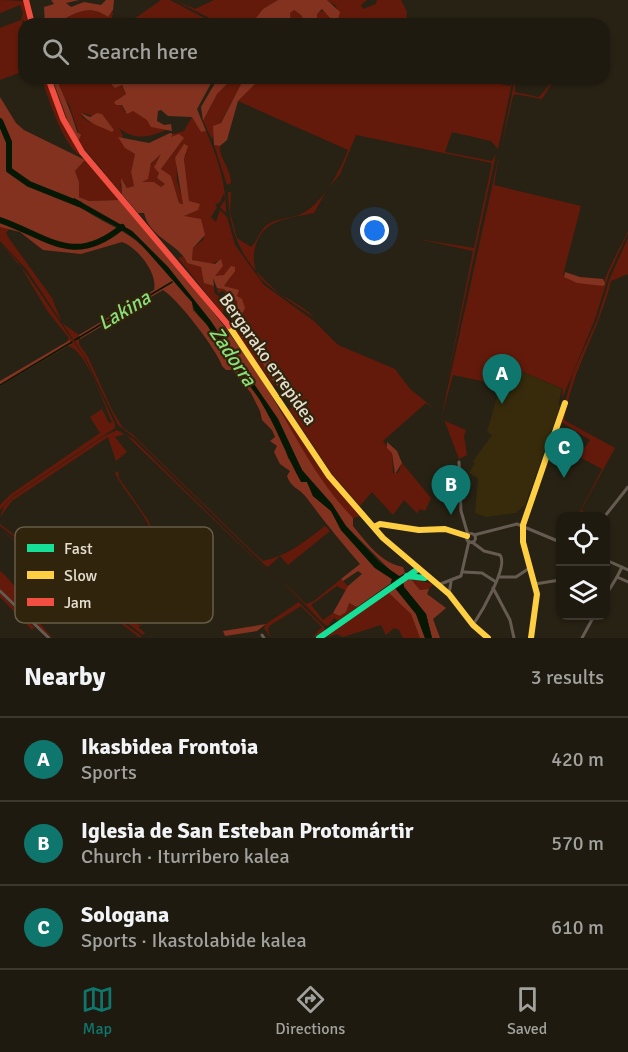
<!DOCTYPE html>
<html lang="en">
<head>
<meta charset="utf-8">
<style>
	:root { --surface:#1e1a0f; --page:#2b271d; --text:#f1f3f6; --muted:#a1a19e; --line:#3c382f; --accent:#0f766e }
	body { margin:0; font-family:Signika,sans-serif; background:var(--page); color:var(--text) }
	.controls { position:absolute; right:18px; bottom:18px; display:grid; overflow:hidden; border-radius:12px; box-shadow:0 2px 4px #0004 }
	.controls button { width:54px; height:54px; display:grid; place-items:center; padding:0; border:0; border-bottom:2px solid var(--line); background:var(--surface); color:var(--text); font:30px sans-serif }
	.you { position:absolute; left:375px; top:231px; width:21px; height:21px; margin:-15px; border:4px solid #fff; border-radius:50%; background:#1a73e8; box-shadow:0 0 0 9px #1a73e833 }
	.badge { display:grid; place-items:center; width:39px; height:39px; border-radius:50%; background:var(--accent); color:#fff; font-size:20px; font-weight:700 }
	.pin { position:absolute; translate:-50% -50px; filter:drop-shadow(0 2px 3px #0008) }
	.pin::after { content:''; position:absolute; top:32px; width:21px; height:18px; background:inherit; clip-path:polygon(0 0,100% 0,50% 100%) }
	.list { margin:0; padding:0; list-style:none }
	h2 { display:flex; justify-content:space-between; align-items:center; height:78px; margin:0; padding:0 24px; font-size:26px }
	h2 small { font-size:20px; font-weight:400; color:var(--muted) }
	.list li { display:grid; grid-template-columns:39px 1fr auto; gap:18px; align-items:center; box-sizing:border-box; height:84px; padding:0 24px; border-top:2px solid var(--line) }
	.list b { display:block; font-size:22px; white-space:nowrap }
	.list p { margin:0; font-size:20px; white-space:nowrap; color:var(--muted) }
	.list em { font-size:20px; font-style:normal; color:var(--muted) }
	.icon { flex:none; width:33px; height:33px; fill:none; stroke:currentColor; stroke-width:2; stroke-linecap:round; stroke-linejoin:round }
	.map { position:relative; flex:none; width:628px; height:638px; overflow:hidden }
	.search { position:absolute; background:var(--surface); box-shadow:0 2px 4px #0004; left:18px; right:18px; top:18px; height:66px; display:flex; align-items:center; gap:15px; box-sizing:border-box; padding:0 21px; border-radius:18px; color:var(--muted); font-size:22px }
	.sheet { height:330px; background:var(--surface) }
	nav { display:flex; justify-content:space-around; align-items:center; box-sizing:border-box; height:84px; border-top:2px solid var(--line); background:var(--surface); font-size:16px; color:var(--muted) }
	nav a { display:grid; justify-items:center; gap:3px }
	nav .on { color:var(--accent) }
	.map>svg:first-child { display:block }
</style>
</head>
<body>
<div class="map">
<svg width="628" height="638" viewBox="0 0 628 638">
	<rect width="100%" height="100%" fill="#282214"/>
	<path fill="#372b0b" d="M 506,365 L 562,389 L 558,405 L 560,406 L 525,505 L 516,513 L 486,517 L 475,513 L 478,478 L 469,473 L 475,463 L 473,461 L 492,435 L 487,432 Z"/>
	<g fill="#641a0a" fill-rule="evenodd">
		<path d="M 0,0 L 24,1 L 29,24 L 22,20 L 24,71 L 0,80 L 0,28 L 21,20 L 23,13 L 20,5 L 0,13 Z"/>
		<path d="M 161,0 L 170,0 L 216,24 L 198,24 L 200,22 L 188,18 L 190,24 L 127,24 Z"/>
		<path d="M 174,0 L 195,9 L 214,0 L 278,0 L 263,9 L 251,24 L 221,24 Z"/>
		<path d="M 327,0 L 367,0 L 361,5 L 363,9 L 376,4 L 377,0 L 401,0 L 407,12 L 406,17 L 408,18 L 406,24 L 341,24 L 336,6 Z"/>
		<path d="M 83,10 L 96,11 L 107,16 L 113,12 L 111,24 L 65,24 L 66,18 Z"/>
		<path d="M 293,10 L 301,15 L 306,24 L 285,24 L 291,21 L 290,13 Z"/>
		<circle cx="323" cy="18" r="7"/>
		<path d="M 41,78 L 45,78 L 62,122 L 81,156 C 62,145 49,98 41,78 Z"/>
		<path d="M 56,78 L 114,78 L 112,81 L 121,85 L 126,94 L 118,99 L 125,112 L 133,111 L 166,130 C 149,137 135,141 119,128 L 124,138 L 122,136 L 125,148 L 135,154 L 131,172 L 134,186 L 127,188 L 124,182 L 120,184 L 122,194 L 78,141 L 80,137 L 69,104 L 64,98 ZM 84,113 L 104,120 L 111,125 L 89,122 L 81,116 Z"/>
		<path d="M 233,78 L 244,78 L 212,139 L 203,121 L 217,94 Z"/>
		<path d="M 261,78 L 472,78 L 510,86 L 513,78 L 498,149 L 491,141 L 452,132 L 445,152 L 492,161 L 496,154 L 446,386 L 473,251 L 418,239 L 474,248 L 492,163 L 356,135 L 340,174 L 326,191 L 314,213 C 300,216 281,218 269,226 C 253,237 248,265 262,280 C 277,295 300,303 315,318 C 264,286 229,256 228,192 L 231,192 L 230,212 L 237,238 L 251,247 C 258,241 259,231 267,225 C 277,218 288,219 299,215 C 320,208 341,170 348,150 L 238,101 Z"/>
		<path d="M 515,78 L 515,92 L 538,97 L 540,96 L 555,78 L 542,99 L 515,94 L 513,96 L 501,150 Z"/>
		<path d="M 192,117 L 201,132 L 206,131 C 218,159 226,183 226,213 L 220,207 L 225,200 L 224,193 L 220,202 L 215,205 L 217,207 L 211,217 L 216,222 L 220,210 L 227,217 L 235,245 L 264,285 L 314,321 L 338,345 L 395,369 L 410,389 L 435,409 L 426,403 L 383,441 L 392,453 L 393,473 L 398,473 L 402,463 L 431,498 L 425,511 L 420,509 L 417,513 L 404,500 L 393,515 L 372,492 L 360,506 L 332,474 L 289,409 L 291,407 L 274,375 L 268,356 L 232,322 C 234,313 230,296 223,291 L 218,293 L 217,288 L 224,289 L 237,301 L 237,312 L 244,314 L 235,296 L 239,291 L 224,286 L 231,277 L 215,276 L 218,261 L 211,264 L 192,260 L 193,248 L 204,239 L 195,219 L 185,218 L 184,216 L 198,210 L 189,202 L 184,159 L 187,153 L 176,159 L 177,181 L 184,203 L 179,203 L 171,177 L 161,169 L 182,141 L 171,137 L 173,134 L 184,131 Z"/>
		<path d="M 214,145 L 220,146 C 219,158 231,169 231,183 L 227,185 Z"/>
		<path d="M 161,154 L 155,164 L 159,173 L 157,178 L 165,184 L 161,187 L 154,182 L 142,182 L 155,157 Z"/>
		<path d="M 499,155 L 494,185 L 581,206 L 563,275 L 604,286 C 604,274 622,245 628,231 L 628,233 L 609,274 L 595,319 L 562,399 L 563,389 L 507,365 L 501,385 L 453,375 L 442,415 L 445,421 L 466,430 L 464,436 L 467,455 L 459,459 L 442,414 Z"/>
		<path d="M 85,160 L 119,200 L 89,201 L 79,197 L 79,182 L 75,171 Z"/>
		<path d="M 0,227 L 9,229 L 6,233 L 8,237 L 52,298 L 62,323 L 79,335 L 79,344 L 88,357 L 112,410 L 123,428 L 132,434 L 255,554 L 263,561 C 287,556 306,541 325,526 L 330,531 L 288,565 L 280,556 L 268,567 L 266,566 L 136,439 L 118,425 L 86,359 L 27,270 L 0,241 Z"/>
		<path d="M 628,238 L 628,274 L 611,281 C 599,331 573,367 564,420 L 615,448 L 581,510 L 589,516 L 580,511 L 602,469 L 572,453 L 576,444 L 584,449 L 590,440 L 560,421 L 573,373 L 597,320 L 610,278 Z"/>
		<path d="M 0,243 L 27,274 L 84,357 L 115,424 L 115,428 L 13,496 L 0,510 L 0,505 L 11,494 L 100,433 L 90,417 L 102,409 L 109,423 L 112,422 C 104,405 86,349 68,346 L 71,344 L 70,341 L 67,342 L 69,338 L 48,312 L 18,262 Z"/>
		<path d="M 183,256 L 187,263 L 201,267 L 205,283 L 214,286 L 214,292 L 224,302 L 223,314 L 178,258 Z"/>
		<path d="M 229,322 L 257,351 L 275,386 L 274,386 Z"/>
		<path d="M 279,406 L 321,470 L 361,516 L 353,518 C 322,486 295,448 279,406 Z"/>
		<path d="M 117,430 L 133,439 L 325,628 L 324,632 L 312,638 L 322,627 L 301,606 L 269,626 L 268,630 L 271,638 L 264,628 L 266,624 L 299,602 L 125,434 L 115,437 L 127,452 L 116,461 L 108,437 L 12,501 L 0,517 L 4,506 L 14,496 L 104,436 Z"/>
		<path d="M 118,471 L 119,478 L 148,520 L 167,562 L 187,595 L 138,627 L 145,633 L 143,635 L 0,526 L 0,524 L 126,620 L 140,625 L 175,602 L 183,591 C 169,570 161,546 148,524 C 138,505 124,491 115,473 Z"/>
		<path d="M 0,529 L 141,636 L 140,638 L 36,559 Z"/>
		<path d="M 0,571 C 24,591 30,618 54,638 L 44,632 L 0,589 Z"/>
		<path d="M 276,575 L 306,604 L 314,601 L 341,579 L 348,586 L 346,591 L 337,586 L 311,605 L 323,620 L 333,613 L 340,616 L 349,603 L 357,607 L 339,621 L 334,618 L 328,626 L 325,625 Z"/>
		<path d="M 410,578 L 433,584 L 429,589 L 420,590 Z"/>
		<path d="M 390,591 L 411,614 L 420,638 L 403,638 L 399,630 L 394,628 L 386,635 L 381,625 L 343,637 L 337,634 L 324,638 Z"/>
		<path d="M 0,593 L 34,627 L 34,628 L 32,630 L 0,597 Z"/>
	</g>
	<g fill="#833220" fill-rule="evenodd">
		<path d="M 51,0 L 79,0 L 66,3 L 71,7 L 84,2 L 101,5 L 106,0 L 114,0 L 113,10 L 108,17 C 92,6 81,10 66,18 L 65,24 L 45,24 L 44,7 L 54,4 Z"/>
		<path d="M 278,0 L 327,0 L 340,12 L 338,20 L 341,24 L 329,24 L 331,19 L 322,9 L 317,14 L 317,24 L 306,24 L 301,15 L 294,10 L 290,13 L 291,21 L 285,24 L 251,24 L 263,9 Z"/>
		<path d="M 52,78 L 56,78 C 64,97 72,113 77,132 L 81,135 L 78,141 L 67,119 Z"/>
		<path d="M 114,78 L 214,78 L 197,109 L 206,131 L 201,132 L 192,117 L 168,116 L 161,110 L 158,111 L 157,121 L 164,125 L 171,124 L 172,131 L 151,127 L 147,120 L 133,111 L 127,114 L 122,105 L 116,105 L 114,102 L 126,94 L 122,85 L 115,88 L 112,85 Z"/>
		<path d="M 218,78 L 233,78 L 217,94 L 203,121 L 201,107 Z"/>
		<path d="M 244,78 L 261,78 L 238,101 L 227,140 L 220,146 L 214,145 L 213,126 L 221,123 Z"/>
		<path d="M 0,97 L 16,123 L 24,130 L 85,160 L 75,171 L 79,182 L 79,197 L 89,201 L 119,200 C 167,255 215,310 256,371 C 290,422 309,472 353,518 L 353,526 C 367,543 381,563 403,567 L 405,573 L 397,577 L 346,526 L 302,470 L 278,419 L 256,387 L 210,320 L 168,267 L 132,231 L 74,199 C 87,217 117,225 135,240 C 157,257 173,282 192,302 L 193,310 L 208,326 L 217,343 L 260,400 L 284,443 L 288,458 L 307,482 L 313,496 L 331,511 L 341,530 L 375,568 L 392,579 L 391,583 L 357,607 L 349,603 L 346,612 L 340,616 L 333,613 L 348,586 L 362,574 L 358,571 L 343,581 L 341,579 L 360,564 C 340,541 324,521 306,497 C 299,488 291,488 287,476 L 290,471 L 280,464 L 274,452 L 277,446 L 270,441 L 275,437 L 272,430 L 262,420 L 260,411 L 251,393 L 233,370 L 226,370 L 222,366 C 217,350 178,299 163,290 L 80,339 L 79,335 L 154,290 C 158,273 137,247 122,242 L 81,254 L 43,250 L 20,232 L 0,227 Z"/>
		<path d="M 81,113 L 90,117 L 97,113 L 102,114 L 114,130 L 112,132 C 102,127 87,123 81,113 Z"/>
		<path d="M 170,133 L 173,134 L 171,137 L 179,134 L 184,138 L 161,169 L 171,176 L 179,203 L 183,204 L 175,158 L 184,144 L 188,146 L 184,159 L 189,201 L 200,204 L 198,210 L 184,216 L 201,219 L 205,235 L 193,248 L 192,260 L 215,264 L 221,259 L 223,266 L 215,276 L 224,275 L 231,266 L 235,267 L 235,271 L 224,286 L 239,290 L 237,296 L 242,299 L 245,308 L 241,317 L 238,317 L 237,301 L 224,289 L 217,288 L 213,278 L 214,286 L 204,283 L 201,267 L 187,263 C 180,244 150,239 144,213 L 138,213 L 122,194 L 121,178 L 127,188 L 134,186 L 131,172 L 135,154 L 125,148 L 118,137 L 149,143 ZM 161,154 L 154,167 L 159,173 L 157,178 L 165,184 L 161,187 L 154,182 L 142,182 L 148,179 L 151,163 Z"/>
		<path d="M 565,272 L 580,277 L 603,279 L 605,283 L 604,286 L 577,283 L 564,277 Z"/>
		<path d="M 242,333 L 268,356 L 281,389 C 265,377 262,350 242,337 Z"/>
		<path d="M 70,340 L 71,344 L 0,386 L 0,381 Z"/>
		<path d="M 387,442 L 397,451 L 402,463 L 395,474 L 392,453 L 387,448 Z"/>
		<path d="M 410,578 L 420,590 L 429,589 L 427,594 L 446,608 L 433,619 L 440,638 L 432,638 L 426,614 L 404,587 L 403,582 Z"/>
		<path d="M 395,588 L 416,614 L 425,638 L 420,638 L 411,614 L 389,593 Z"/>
		<path d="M 266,624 L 257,631 L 225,636 L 223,631 Z"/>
	</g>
	<path fill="#061703" d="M 74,198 L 132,231 L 168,267 L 210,320 L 256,387 L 278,419 L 302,470 L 332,504 L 346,526 L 379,562 L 402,578 L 404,587 L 426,614 L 432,638 L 425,638 L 416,614 L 391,583 L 392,579 L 375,568 L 341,530 L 331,511 L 313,496 L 307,482 L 301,482 C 286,455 276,426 260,400 C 244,375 224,353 209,328 C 203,318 194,313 192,302 L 138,241 L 121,229 L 71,203 Z"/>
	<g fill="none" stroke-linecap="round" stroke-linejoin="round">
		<g stroke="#061703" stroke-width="1.5">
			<path d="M 75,340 L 172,282"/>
			<path d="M 0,385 L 72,342"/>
		</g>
		<g stroke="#061703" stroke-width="6">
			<path d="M 0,121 L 9,142 L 9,170 L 29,184 L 79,204"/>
			<path d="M 0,220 C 49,237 73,267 122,227"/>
		</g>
		<g stroke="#665b51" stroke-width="3">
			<path d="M 459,462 L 461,511 L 468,535"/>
			<path d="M 605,516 L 628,487"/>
			<circle cx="471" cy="538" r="4.5"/>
			<path d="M 474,535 L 517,524 L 560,542"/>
			<path d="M 472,542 L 484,551 L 500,555 C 509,566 481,613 473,625"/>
			<path d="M 606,560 L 628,570"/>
			<path d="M 464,572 L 482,573 L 496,582"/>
			<path d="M 500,577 L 516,577 L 531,567"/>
			<path d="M 617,577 L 622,567"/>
			<path d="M 535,584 L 560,580"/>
			<path d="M 438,585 L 461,576 L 469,541"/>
			<path d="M 493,588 L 510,620 L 514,638"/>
			<path d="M 0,591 L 49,638"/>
			<path d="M 449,594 L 451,582"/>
			<path d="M 606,595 L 617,577 L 628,582"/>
			<path d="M 262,635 L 264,638"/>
			<path d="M 582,638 L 594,616"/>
		</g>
		<g stroke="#16e098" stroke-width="6">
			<path d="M 407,576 L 425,578"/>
			<path d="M 319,638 L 418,569"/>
		</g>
		<g stroke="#ffcf43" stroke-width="6">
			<path d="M 229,326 L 329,476 L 383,538 L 449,594 L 473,625 L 488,638"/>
			<path d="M 374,527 L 380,524 L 419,530 L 445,529 L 467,536"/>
			<path d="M 531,638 L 537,594 L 523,542 L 523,525 L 565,403"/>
		</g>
		<g stroke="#f24e42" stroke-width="6">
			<path d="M 26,0 L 32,24"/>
			<path d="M 48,78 L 63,119 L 82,152 L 229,326"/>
		</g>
	</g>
	<g text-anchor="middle" stroke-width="4.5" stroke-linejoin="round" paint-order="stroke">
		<g font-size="18" fill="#e5ded0" stroke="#30250c">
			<text transform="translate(268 359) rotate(55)" y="6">Bergarako errepidea</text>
		</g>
		<g font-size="20" font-style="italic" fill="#88de79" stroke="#30250c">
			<text transform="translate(124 310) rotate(-31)" y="7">Lakina</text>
			<text transform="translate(233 356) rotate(56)" y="7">Zadorra</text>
		</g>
	</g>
	<rect x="15" y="527" width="198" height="96" rx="9" fill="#30250c" stroke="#665c47" stroke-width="1.5"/>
	<rect x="27" y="544" width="27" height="8" fill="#16e098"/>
	<rect x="27" y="571" width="27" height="8" fill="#ffcf43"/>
	<rect x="27" y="598" width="27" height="8" fill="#f24e42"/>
	<g font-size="16" fill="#e5ded0">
		<text x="64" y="554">Fast</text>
		<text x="64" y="581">Slow</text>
		<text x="64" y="608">Jam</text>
	</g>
</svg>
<div class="controls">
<button><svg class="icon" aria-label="locate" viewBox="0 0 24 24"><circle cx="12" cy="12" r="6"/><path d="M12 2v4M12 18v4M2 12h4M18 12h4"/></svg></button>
<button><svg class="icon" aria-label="layers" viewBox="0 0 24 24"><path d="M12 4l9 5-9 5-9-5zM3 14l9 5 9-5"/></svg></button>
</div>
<div class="you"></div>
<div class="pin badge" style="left:502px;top:404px">A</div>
<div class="pin badge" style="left:451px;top:515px">B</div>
<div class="pin badge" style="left:564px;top:478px">C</div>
<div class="search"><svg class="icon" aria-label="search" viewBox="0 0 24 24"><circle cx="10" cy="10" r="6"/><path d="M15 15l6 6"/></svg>Search here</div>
</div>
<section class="sheet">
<h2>Nearby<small>3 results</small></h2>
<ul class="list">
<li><span class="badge">A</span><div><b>Ikasbidea Frontoia</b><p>Sports</p></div><em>420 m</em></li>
<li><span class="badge">B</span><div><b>Iglesia de San Esteban Protomártir</b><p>Church · Iturribero kalea</p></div><em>570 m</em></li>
<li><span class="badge">C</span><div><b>Sologana</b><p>Sports · Ikastolabide kalea</p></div><em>610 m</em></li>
</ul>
</section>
<nav>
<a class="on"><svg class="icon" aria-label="map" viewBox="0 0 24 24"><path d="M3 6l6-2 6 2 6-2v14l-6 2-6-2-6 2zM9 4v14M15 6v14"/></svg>Map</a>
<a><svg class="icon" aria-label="directions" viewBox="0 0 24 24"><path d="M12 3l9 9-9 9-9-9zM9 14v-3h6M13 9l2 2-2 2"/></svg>Directions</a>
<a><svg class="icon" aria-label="saved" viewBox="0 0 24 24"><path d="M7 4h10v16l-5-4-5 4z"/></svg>Saved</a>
</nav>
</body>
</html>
